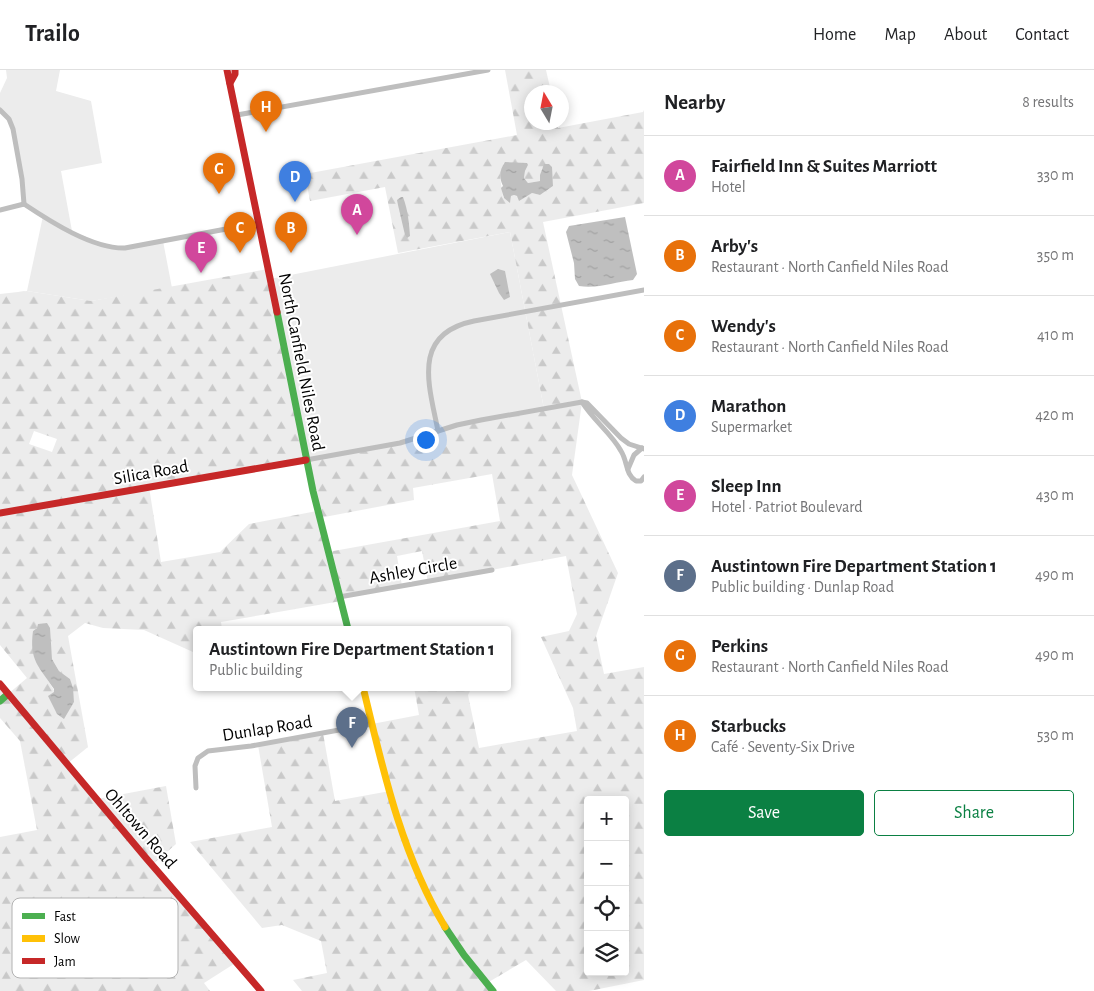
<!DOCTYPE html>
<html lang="en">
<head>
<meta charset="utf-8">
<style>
	:root { --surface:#fff; --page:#f6f6f6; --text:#202124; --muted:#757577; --line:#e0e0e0; --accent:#0b8043 }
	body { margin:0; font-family:"Alegreya Sans",sans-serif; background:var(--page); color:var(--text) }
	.controls { position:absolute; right:15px; bottom:15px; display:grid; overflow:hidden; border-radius:5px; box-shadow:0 2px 12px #0003 }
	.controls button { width:45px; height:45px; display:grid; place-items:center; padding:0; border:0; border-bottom:1px solid var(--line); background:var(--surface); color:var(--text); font:25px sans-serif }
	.compass { position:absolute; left:524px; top:15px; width:45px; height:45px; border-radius:50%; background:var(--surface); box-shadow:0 2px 12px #0003; rotate:350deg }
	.you { position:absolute; left:425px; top:369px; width:18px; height:18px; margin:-12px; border:4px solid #fff; border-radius:50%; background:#1a73e8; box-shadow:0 0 0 8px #1a73e833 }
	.badge { display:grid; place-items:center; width:32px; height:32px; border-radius:50%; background:var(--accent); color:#fff; font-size:16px; font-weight:700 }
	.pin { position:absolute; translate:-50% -41px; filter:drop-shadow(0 1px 2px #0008) }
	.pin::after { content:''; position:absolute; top:26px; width:18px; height:15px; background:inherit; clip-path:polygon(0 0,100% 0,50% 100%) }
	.popup { position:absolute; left:193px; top:556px; width:318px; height:65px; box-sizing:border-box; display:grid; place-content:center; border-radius:5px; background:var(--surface); filter:drop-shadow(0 1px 4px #0005); font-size:16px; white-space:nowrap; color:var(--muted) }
	.popup b { font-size:19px; color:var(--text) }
	.popup::after { content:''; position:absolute; left:50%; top:100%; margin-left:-10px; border:10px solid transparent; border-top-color:var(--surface) }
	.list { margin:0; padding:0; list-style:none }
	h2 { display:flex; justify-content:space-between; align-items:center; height:65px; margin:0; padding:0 20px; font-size:21px }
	h2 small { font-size:16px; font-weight:400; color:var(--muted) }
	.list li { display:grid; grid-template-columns:32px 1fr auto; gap:15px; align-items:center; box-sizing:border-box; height:80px; padding:0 20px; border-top:1px solid var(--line) }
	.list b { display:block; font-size:19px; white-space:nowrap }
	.list p { margin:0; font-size:16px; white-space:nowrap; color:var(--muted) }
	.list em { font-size:16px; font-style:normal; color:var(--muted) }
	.actions { display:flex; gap:10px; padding:15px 20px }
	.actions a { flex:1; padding:11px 0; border:1px solid var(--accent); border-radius:5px; text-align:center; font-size:18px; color:var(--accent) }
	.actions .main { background:var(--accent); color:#fff }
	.icon { flex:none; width:28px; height:28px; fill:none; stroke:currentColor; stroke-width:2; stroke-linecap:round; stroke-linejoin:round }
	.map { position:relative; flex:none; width:644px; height:921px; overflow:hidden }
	header { display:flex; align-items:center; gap:30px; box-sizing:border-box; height:70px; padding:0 25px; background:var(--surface); border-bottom:1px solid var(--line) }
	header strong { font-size:24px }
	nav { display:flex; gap:28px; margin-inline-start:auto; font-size:18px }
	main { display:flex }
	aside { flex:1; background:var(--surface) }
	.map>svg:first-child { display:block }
</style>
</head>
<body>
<header>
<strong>Trailo</strong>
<nav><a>Home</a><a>Map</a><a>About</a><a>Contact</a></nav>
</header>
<main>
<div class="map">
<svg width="644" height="921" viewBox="0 0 644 921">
	<defs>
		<pattern id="forest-firs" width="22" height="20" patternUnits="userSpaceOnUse" patternTransform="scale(1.25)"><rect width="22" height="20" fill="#ececec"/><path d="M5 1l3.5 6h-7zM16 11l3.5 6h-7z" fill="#c9c9c9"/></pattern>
		<pattern id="water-ripples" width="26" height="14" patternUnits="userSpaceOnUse" patternTransform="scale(1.25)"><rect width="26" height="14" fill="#bfbfbf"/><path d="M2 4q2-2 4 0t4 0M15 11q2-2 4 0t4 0" fill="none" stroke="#a2a2a2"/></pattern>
	</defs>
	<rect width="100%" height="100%" fill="#fff"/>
	<g fill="#ececec">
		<path d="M 6,0 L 60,0 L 56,21 L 91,31 L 102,93 L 61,101 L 72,161 L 112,178 L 163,171 L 172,218 L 91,231 L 27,221 L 43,146 L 24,134 L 13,59 L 0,40 L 0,23 L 7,8 Z"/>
		<path d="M 510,162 L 544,339 L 413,370 L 306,390 L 270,209 Z"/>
	</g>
	<path fill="url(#forest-firs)" fill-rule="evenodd" d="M 505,0 L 546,0 L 551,22 L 532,22 L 532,52 L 556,53 L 558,58 L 643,42 L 644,40 L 644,133 L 543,152 L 582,332 L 572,405 L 618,503 L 596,566 L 604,604 L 644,597 L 644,910 L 589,921 L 556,921 L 526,890 L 487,913 L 493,921 L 302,921 L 293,910 L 327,903 L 321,871 L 282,855 L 262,858 L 190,772 L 272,757 L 258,675 L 323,663 L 335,731 L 390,721 L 372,654 L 419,645 L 414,617 L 472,617 L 468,625 L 479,678 L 577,661 L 573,638 L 541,567 L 569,561 L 577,544 L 566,486 L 428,512 L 422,481 L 397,486 L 402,516 L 340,527 L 341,531 L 221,552 L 222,559 L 197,559 L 197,586 L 193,582 L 144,560 L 103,558 L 85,553 L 68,566 L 88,677 L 67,694 L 97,729 L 166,716 L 176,774 L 153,794 L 237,892 L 204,913 L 210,921 L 0,921 L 0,767 L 37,760 L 20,671 L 0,648 L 0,614 L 8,624 L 27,608 L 0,575 L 0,224 L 27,221 L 91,231 L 268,199 L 306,390 L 400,373 L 438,361 L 544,339 L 510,162 L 398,183 L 385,117 L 310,131 L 305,104 L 517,65 ZM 504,93 L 528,95 L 525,101 L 524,108 L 528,113 L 540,111 L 542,98 L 551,97 L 553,116 L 540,125 L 532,123 L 521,128 L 514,125 L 511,126 L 510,132 L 503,127 C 502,112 497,108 504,93 ZM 34,361 L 57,369 L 52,382 L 29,374 ZM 306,390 L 317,441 L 249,454 L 220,482 L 161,492 L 149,417 ZM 492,404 L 500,451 L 328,482 L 319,448 L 414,430 L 413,418 ZM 37,558 L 50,574 L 52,589 L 59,601 L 70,609 L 74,632 L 67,642 L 46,607 L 33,561 ZM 588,730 L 625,730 L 625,902 L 588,902 Z"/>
	<g fill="url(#water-ripples)">
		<path d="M 505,92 L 527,93 L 528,95 L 525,101 L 524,108 L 528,113 L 540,111 L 540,105 L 544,94 L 549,94 L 552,97 L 553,116 L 540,125 L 532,123 L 519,131 L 517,126 L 514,125 L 511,126 L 510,133 L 504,128 L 501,118 L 503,116 C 499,107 499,101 505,92 Z"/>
		<path d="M 401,127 L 403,127 C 408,140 409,153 410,166 L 407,168 L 405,165 L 398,135 L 397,130 Z"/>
		<path d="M 625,147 L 637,204 L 633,210 C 615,212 597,219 579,216 L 575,209 L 574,193 L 566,162 L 569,156 Z"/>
		<path d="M 498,199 L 505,201 L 510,227 L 504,230 L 499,223 L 490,204 Z"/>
		<path d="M 47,553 L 50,558 L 52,589 L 59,601 L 70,609 L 73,618 L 74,632 L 64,649 L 57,644 L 48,626 L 54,622 L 54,619 C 39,596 29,591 33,561 L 37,558 L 38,554 Z"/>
	</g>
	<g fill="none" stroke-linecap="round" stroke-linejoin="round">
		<g stroke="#bebebe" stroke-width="5">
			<path d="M 0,40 L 9,49 L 13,59 L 22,109 L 24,134"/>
			<path d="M 237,45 L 488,0"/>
			<path d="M 24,134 C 51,152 93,179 125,178 L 258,153"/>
			<path d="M 0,140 L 24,134"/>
			<path d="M 438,361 C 429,315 411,264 474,251 L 644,220"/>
			<path d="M 644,379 L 629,374 L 621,368 L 587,333 L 582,332 C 593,350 612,364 621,381 C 628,392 625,404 636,411 L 641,411 L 644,407"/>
			<path d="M 306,390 L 400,373 L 457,355 L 481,350 L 582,332"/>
			<path d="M 628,399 L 634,385 L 642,378"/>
			<path d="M 339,527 L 492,500"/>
			<path d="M 196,718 L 195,696 L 198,688 L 208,681 L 251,676 L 372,654"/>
		</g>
		<g stroke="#4caf50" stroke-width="7">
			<path d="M 277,242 L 313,421 L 348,559"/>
			<path d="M 0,631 L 8,624"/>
			<path d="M 445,857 L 464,885 L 493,921"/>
		</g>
		<path stroke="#ffc107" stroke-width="7" d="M 363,617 C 383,700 401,783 445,857"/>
		<g stroke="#c62828" stroke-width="7">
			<path d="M 227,0 L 277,242"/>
			<path d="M 230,13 L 235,4 L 235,0"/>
			<path d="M 0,443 L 306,390"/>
			<path d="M 0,614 L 146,788 L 261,921"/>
		</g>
	</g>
	<g text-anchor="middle" stroke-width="4" stroke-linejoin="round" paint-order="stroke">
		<g font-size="18" fill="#000" stroke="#fff">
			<text transform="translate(302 292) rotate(79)" y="6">North Canfield Niles Road</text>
			<text transform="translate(151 402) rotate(-10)" y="6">Silica Road</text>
			<text transform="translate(413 500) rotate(-10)" y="6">Ashley Circle</text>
			<text transform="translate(267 658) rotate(-9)" y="6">Dunlap Road</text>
			<text transform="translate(141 758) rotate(49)" y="6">Ohltown Road</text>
		</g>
	</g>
	<rect x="12" y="828" width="166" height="80" rx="8" fill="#fff" stroke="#b2b2b2" stroke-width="1"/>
	<rect x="22" y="843" width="23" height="6" fill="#4caf50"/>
	<rect x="22" y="865" width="23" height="7" fill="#ffc107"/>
	<rect x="22" y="888" width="23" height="6" fill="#c62828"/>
	<g font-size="14" fill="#000">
		<text x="54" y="851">Fast</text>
		<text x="54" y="873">Slow</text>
		<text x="54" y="896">Jam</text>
	</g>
</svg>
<div class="controls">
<button>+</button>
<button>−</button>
<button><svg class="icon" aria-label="locate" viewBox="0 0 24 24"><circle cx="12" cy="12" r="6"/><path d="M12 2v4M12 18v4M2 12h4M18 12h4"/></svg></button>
<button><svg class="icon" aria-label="layers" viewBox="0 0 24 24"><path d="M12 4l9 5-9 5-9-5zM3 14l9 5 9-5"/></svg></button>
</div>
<svg class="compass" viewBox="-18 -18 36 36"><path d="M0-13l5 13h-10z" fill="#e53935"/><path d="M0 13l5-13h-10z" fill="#757577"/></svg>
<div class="you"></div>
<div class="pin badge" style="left:357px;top:165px;background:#d1479c">A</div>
<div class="pin badge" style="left:291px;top:183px;background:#e8710a">B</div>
<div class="pin badge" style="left:240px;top:183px;background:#e8710a">C</div>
<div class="pin badge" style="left:295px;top:132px;background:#3f7fe0">D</div>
<div class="pin badge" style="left:201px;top:203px;background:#d1479c">E</div>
<div class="pin badge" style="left:352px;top:678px;background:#5c6f8a">F</div>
<div class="popup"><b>Austintown Fire Department Station 1</b>Public building</div>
<div class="pin badge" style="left:219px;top:124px;background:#e8710a">G</div>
<div class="pin badge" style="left:266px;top:62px;background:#e8710a">H</div>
</div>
<aside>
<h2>Nearby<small>8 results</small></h2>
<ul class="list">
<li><span class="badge" style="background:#d1479c">A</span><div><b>Fairfield Inn &amp; Suites Marriott</b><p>Hotel</p></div><em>330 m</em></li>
<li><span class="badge" style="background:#e8710a">B</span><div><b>Arby's</b><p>Restaurant · North Canfield Niles Road</p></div><em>350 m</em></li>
<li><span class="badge" style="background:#e8710a">C</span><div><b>Wendy's</b><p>Restaurant · North Canfield Niles Road</p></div><em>410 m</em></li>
<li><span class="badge" style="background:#3f7fe0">D</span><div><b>Marathon</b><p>Supermarket</p></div><em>420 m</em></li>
<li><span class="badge" style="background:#d1479c">E</span><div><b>Sleep Inn</b><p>Hotel · Patriot Boulevard</p></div><em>430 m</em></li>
<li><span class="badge" style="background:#5c6f8a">F</span><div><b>Austintown Fire Department Station 1</b><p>Public building · Dunlap Road</p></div><em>490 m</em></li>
<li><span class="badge" style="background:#e8710a">G</span><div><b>Perkins</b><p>Restaurant · North Canfield Niles Road</p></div><em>490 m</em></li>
<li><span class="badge" style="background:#e8710a">H</span><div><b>Starbucks</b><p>Café · Seventy-Six Drive</p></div><em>530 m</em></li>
</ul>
<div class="actions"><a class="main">Save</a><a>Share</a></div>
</aside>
</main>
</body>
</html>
